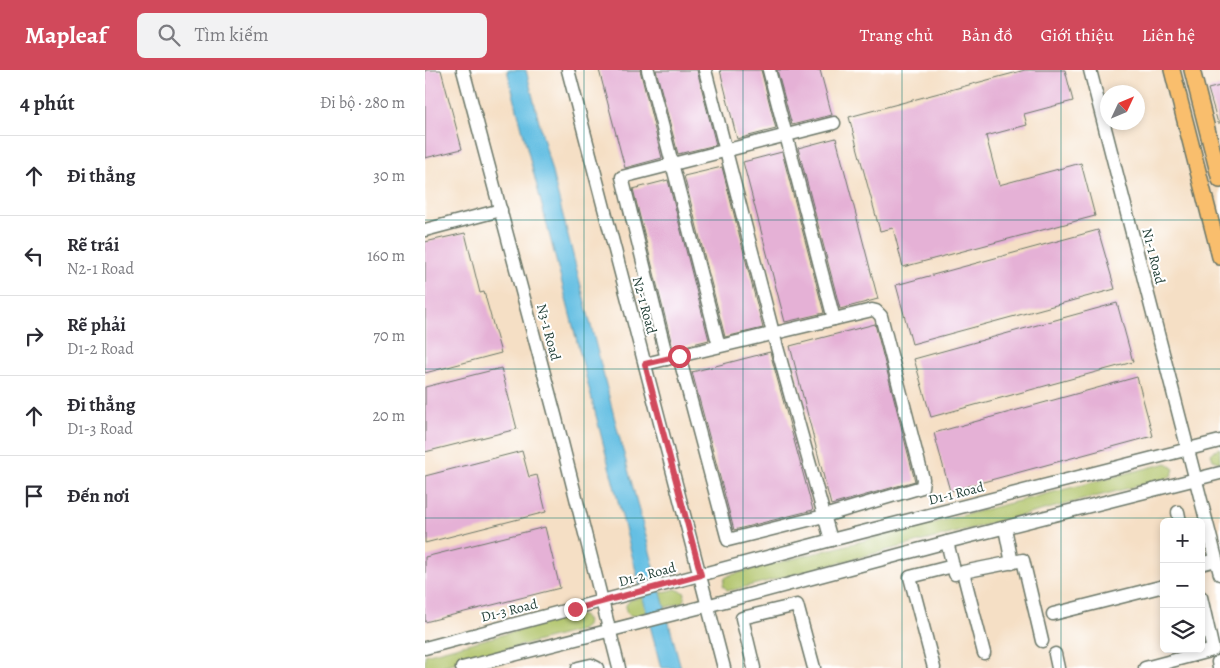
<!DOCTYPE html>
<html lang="vi">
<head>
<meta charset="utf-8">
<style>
	:root { --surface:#fff; --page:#f2f2f3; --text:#2b2b33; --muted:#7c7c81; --line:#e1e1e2; --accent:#d1495b }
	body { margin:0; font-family:Alegreya,serif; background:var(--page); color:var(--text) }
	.controls { position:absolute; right:15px; bottom:15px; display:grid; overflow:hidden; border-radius:8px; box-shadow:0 2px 8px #0003 }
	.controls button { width:45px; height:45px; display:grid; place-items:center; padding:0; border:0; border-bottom:1px solid var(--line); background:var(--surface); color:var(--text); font:25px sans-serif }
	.compass { position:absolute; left:675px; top:15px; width:45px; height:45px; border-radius:50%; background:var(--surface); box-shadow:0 2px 8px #0003; rotate:46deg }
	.stop { position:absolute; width:15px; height:15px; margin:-11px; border:4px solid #d1495b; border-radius:50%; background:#fff }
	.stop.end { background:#d1495b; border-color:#fff; box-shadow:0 1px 5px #0008 }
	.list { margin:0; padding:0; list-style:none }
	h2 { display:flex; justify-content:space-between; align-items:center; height:65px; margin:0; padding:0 20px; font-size:21px }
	h2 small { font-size:16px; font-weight:400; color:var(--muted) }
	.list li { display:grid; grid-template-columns:32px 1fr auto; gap:15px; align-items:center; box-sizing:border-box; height:80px; padding:0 20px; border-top:1px solid var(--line) }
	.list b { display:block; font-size:19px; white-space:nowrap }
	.list p { margin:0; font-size:16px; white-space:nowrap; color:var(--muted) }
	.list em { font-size:16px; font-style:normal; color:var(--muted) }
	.icon { flex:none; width:28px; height:28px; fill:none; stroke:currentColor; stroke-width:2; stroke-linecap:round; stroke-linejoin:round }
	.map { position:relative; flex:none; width:795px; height:598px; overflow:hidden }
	header { display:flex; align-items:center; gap:30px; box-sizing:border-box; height:70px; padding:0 25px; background:var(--accent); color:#fff }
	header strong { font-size:24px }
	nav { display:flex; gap:28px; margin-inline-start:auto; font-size:18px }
	.search { width:350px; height:45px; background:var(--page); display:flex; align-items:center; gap:12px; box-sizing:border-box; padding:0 18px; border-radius:8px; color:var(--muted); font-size:19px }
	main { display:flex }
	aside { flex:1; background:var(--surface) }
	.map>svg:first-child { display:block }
</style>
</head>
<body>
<header>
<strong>Mapleaf</strong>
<div class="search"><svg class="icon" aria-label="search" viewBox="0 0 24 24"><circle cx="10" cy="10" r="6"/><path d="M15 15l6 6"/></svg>Tìm kiếm</div>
<nav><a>Trang chủ</a><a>Bản đồ</a><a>Giới thiệu</a><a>Liên hệ</a></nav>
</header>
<main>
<aside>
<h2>4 phút<small>Đi bộ · 280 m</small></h2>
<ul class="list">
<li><svg class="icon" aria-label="ahead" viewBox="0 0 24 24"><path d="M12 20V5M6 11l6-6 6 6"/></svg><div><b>Đi thẳng</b></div><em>30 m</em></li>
<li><svg class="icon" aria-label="left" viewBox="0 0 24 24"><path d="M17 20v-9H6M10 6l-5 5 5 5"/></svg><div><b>Rẽ trái</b><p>N2-1 Road</p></div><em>160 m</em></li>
<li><svg class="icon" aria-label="right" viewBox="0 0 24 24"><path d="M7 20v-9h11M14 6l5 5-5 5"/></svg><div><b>Rẽ phải</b><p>D1-2 Road</p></div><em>70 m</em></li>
<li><svg class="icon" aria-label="ahead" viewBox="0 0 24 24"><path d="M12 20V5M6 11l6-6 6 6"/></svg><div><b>Đi thẳng</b><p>D1-3 Road</p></div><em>20 m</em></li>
<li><svg class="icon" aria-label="arrive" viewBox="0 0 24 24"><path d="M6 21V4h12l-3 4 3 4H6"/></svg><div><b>Đến nơi</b></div></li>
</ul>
</aside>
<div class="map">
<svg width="795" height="598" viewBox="0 0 795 598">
	<rect width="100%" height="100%" fill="#fff"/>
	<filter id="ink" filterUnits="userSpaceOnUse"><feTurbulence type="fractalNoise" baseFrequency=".02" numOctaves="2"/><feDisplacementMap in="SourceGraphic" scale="10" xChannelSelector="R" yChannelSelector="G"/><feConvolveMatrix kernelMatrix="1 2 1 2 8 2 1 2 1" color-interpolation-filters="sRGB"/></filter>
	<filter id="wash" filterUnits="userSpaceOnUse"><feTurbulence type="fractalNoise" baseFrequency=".0096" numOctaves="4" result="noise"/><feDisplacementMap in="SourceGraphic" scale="20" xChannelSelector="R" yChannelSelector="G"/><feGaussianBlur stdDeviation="1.12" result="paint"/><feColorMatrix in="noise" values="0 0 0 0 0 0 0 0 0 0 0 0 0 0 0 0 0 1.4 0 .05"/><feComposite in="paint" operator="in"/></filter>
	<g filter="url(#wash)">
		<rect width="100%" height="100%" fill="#f5dfc5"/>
		<g fill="#afc266" stroke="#67804d">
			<path d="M 795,378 L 795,393 L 788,390 L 786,384 L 790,380 Z"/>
			<path d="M 742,393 L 749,399 L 747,405 L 743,408 L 308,520 L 302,520 L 298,515 L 300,508 L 305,505 Z"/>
			<path d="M 251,519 L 260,523 L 259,530 L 256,533 L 210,546 L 205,545 L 201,542 L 201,535 L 205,530 Z"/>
			<path d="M 153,545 L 158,546 L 162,551 L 161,556 L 156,560 L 10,598 L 0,598 L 0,585 Z"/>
		</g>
		<path fill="#65bfe3" stroke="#427e8c" d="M 82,0 L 101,0 L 191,354 L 256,598 L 236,598 Z"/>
		<g id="blocks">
			<g fill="#e5b1d6">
				<path d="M 0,0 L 16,0 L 37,79 L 0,88 Z"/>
				<path d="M 174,0 L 215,0 L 237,88 L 200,98 Z"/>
				<path d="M 231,0 L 272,0 L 291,75 L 253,84 Z"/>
				<path d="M 295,0 L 336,0 L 351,59 L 312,69 Z"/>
				<path d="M 352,0 L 395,0 L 407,45 L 367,55 Z"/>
				<path d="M 600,0 L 640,0 L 648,31 L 599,44 L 602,55 L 561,66 L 574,115 L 656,93 L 670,146 L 478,197 L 468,158 L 455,161 L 424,47 Z"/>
				<path d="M 795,16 L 795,53 L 793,53 L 783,19 Z"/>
				<path d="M 411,68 L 453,229 L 415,239 L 373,78 Z"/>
				<path d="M 357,82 L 399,243 L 360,252 L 318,92 Z"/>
				<path d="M 297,97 L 338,258 L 300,267 L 259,106 Z"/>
				<path d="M 243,110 L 284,270 L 248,279 L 208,119 Z"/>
				<path d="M 673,160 L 690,219 L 487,274 L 471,215 Z"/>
				<path d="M 40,163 L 55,223 L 59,222 L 76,283 L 0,303 L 0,172 Z"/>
				<path d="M 692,233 L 708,292 L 506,347 L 489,289 Z"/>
				<path d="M 450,254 L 490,411 L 406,435 L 365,276 Z"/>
				<path d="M 345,282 L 388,440 L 309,460 L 267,302 Z"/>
				<path d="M 76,298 L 92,359 L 0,382 L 0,317 Z"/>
				<path d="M 712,307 L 728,366 L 525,421 L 509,363 Z"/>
				<path d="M 97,381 L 104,407 L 112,405 L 121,442 L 0,473 L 0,406 Z"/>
				<path d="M 120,457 L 135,518 L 0,552 L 0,487 Z"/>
			</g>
		</g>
	</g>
	<g filter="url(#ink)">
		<use href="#blocks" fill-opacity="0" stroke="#6a7667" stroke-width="1"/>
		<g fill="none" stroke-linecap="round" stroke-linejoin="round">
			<defs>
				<g id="minor">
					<path d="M 38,0 L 130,345 L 194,598"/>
					<path d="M 143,0 L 299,598"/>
					<path d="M 223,0 L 294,276"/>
					<path d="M 280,0 L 348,263 L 406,470"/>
					<path d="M 344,0 L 409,249"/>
					<path d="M 665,0 L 795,504"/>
					<path d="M 0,160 L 76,140"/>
					<path d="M 242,289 L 197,107 L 409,53"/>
					<path d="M 220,294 L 447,240 L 451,241 L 456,246 L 498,409 L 497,417 L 399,446 L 303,470 L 254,286"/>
					<path d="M 753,442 L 755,452"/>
					<path d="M 580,458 L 587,493"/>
					<path d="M 522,472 L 530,504"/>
					<path d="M 776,494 L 791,490"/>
					<path d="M 628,544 L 739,516"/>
					<path d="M 0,578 L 406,470 L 795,371"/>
					<path d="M 559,583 L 538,502 L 598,490 L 617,571"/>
					<path d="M 630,584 L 633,598"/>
					<path d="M 793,592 L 794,598"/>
					<path d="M 37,598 L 312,528 L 522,472 L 795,403"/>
					<path d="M 153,598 L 166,595 L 172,598"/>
					<path d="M 329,598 L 317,548 L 372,535 L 389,598"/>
					<path d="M 509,598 L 485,507 L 528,496"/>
					<path d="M 720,598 L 788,580 L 776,527"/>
				</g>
				<g id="major">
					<path d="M 747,0 L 795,187"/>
					<path d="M 767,0 L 795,110"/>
				</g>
			</defs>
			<use href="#minor" stroke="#6a7667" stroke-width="15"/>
			<use href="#major" stroke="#6a7667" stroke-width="18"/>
			<use href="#minor" stroke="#fff" stroke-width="12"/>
			<use href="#major" stroke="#f9be6d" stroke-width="15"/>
		</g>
	</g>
	<g fill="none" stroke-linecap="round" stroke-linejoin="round" filter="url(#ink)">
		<path stroke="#d1495b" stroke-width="6" d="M 150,539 L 276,505 L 220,294 L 254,286"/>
	</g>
	<path fill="none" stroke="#0f766e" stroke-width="1" stroke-opacity="0.55" d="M 159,0 L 159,598M 318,0 L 318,598M 477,0 L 477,598M 636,0 L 636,598M 0,150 L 795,150M 0,299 L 795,299M 0,448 L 795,448"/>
	<g text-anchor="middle" stroke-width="4" stroke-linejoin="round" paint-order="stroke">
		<g font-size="14" fill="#1f3d34" stroke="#fff">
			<text transform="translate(729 186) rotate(76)" y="5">N1-1 Road</text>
			<text transform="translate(220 235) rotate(75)" y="5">N2-1 Road</text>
			<text transform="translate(124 262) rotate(75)" y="5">N3-1 Road</text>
			<text transform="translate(531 423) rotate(-14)" y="5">D1-1 Road</text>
			<text transform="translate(222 504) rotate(-15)" y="5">D1-2 Road</text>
			<text transform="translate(84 540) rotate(-14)" y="5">D1-3 Road</text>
		</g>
	</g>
</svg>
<div class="controls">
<button>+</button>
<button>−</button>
<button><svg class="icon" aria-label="layers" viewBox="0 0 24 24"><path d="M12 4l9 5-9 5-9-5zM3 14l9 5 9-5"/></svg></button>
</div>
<svg class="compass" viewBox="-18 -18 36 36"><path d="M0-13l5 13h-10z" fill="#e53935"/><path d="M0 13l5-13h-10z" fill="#7c7c81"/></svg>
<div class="stop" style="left:254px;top:286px"></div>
<div class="stop end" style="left:150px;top:539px"></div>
</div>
</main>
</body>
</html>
